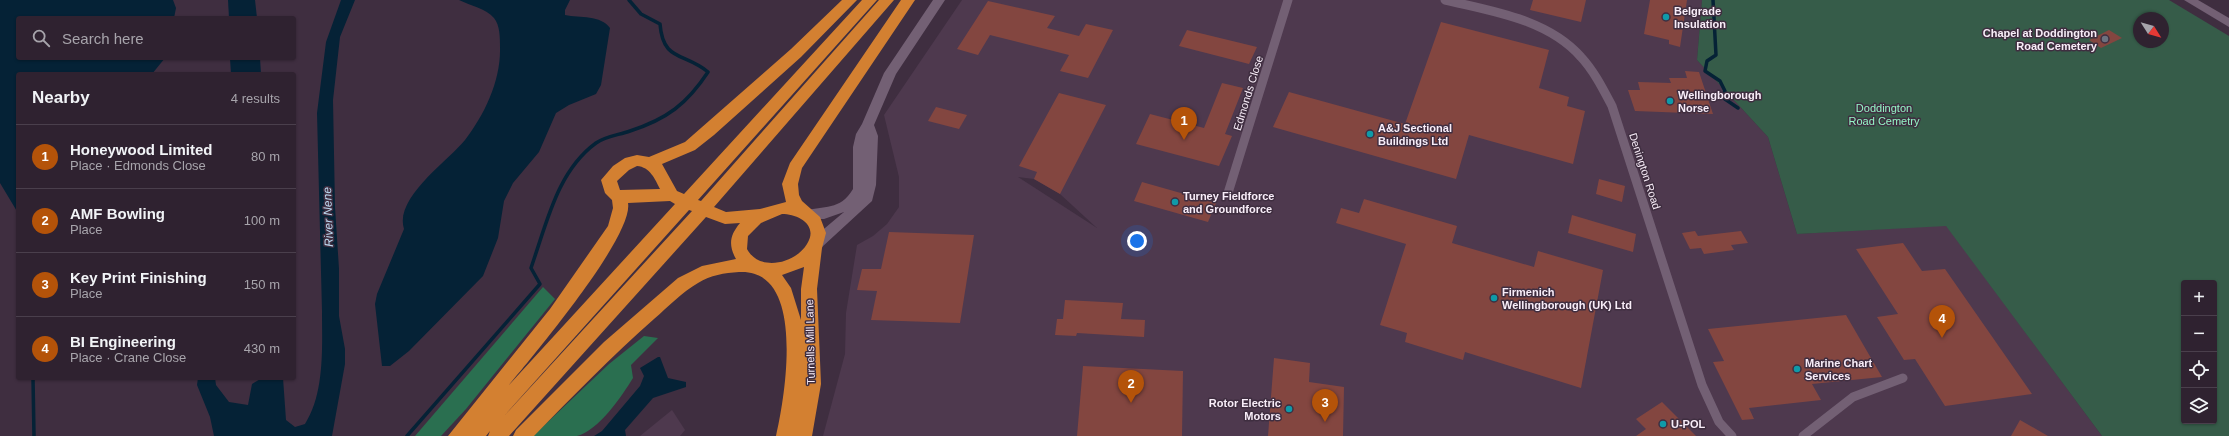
<!DOCTYPE html>
<html lang="en">
<head>
<meta charset="utf-8">
<style>
	:root { --surface:#2f2230; --page:#3b2f3c; --text:#f1f3f6; --muted:#a7a4ab; --line:#4a3f4c; --accent:#b45309 }
	body { margin:0; font-family:Helvetica,sans-serif; background:var(--page); color:var(--text) }
	.controls { position:absolute; right:12px; bottom:12px; display:grid; overflow:hidden; border-radius:4px; box-shadow:0 1px 3px #0004 }
	.controls button { width:36px; height:36px; display:grid; place-items:center; padding:0; border:0; border-bottom:1px solid var(--line); background:var(--surface); color:var(--text); font:20px sans-serif }
	.compass { position:absolute; left:2133px; top:12px; width:36px; height:36px; border-radius:50%; background:var(--surface); box-shadow:0 1px 3px #0004; rotate:127deg }
	.you { position:absolute; left:1137px; top:241px; width:14px; height:14px; margin:-10px; border:3px solid #fff; border-radius:50%; background:#1a73e8; box-shadow:0 0 0 6px #1a73e833 }
	.badge { display:grid; place-items:center; width:26px; height:26px; border-radius:50%; background:var(--accent); color:#fff; font-size:13px; font-weight:700 }
	.pin { position:absolute; translate:-50% -33px; filter:drop-shadow(0 1px 2px #0008) }
	.pin::after { content:''; position:absolute; top:21px; width:14px; height:12px; background:inherit; clip-path:polygon(0 0,100% 0,50% 100%) }
	.list { margin:0; padding:0; list-style:none }
	h2 { display:flex; justify-content:space-between; align-items:center; height:52px; margin:0; padding:0 16px; font-size:17px }
	h2 small { font-size:13px; font-weight:400; color:var(--muted) }
	.list li { display:grid; grid-template-columns:26px 1fr auto; gap:12px; align-items:center; box-sizing:border-box; height:64px; padding:0 16px; border-top:1px solid var(--line) }
	.list b { display:block; font-size:15px; white-space:nowrap }
	.list p { margin:0; font-size:13px; white-space:nowrap; color:var(--muted) }
	.list em { font-size:13px; font-style:normal; color:var(--muted) }
	.icon { flex:none; width:22px; height:22px; fill:none; stroke:currentColor; stroke-width:2; stroke-linecap:round; stroke-linejoin:round }
	.map { position:relative; flex:none; width:2229px; height:436px; overflow:hidden }
	.search { position:absolute; background:var(--surface); box-shadow:0 1px 3px #0004; left:16px; top:16px; width:280px; height:44px; display:flex; align-items:center; gap:10px; box-sizing:border-box; padding:0 14px; border-radius:4px; color:var(--muted); font-size:15px }
	.panel { position:absolute; background:var(--surface); box-shadow:0 1px 3px #0004; left:16px; top:72px; width:280px; height:308px; border-radius:4px }
	.map>svg:first-child { display:block }
</style>
</head>
<body>
<div class="map">
<svg width="2229" height="436" viewBox="0 0 2229 436">
	<rect width="100%" height="100%" fill="#3f2e40"/>
	<g fill="#4e394e" fill-rule="evenodd">
		<path d="M 962,0 L 1702,0 L 1697,60 L 1768,137 L 1797,234 L 1946,225 L 2102,436 L 823,436 L 845,354 L 846,313 L 857,245 L 873,236 L 887,224 L 899,207 L 899,177 L 884,115 ZM 1018,177 L 1034,179 L 1060,194 L 1097,228 Z"/>
		<path d="M 672,410 L 685,430 L 680,436 L 640,436 Z"/>
	</g>
	<path fill="#365c49" fill-rule="evenodd" d="M 1702,0 L 2169,0 L 2229,36 L 2229,436 L 2102,436 L 1946,226 L 1797,234 L 1768,137 L 1697,60 ZM 2139,18 L 2163,18 L 2163,42 L 2139,42 ZM 2184,283 L 2214,283 L 2214,421 L 2184,421 Z"/>
	<g fill="#2a6f50">
		<path d="M 543,287 L 555,299 L 466,409 L 441,436 L 415,436 Z"/>
		<path d="M 644,336 L 658,338 L 631,365 L 633,378 C 622,396 598,431 577,436 C 564,436 547,436 533,436 L 609,364 Z"/>
	</g>
	<g fill="#052236">
		<path d="M 0,0 L 173,0 L 176,8 L 174,18 L 18,18 L 18,58 L 165,58 L 152,74 L 18,74 L 18,213 L 0,183 Z"/>
		<path d="M 228,0 L 255,0 L 257,18 L 229,18 Z"/>
		<path d="M 341,0 L 355,0 L 340,37 L 333,100 L 335,207 L 339,269 L 339,316 L 345,349 L 345,364 L 332,436 L 214,436 L 210,417 L 197,385 L 198,378 L 215,378 L 216,385 L 229,402 L 248,405 L 252,384 L 262,378 L 283,378 L 286,420 L 295,427 L 305,424 C 325,393 322,346 322,311 L 317,113 L 326,42 Z"/>
		<path d="M 459,0 L 570,0 L 565,10 L 565,15 C 580,18 601,15 610,28 L 601,85 L 596,94 L 569,105 L 556,113 L 539,152 L 513,183 L 504,201 L 498,238 L 483,276 L 409,351 L 390,366 L 382,366 L 375,304 L 377,294 L 404,229 C 394,198 448,161 465,140 C 485,114 501,80 500,47 C 500,38 500,25 494,18 C 485,8 471,6 459,0 Z"/>
		<path d="M 230,58 L 260,58 L 261,74 L 231,74 Z"/>
		<path d="M 658,357 L 660,357 L 668,378 L 686,382 L 686,387 L 653,398 L 625,430 L 626,436 L 594,436 L 602,431 L 640,386 L 644,376 L 640,368 Z"/>
	</g>
	<g fill="none" stroke-linecap="round" stroke-linejoin="round">
		<g stroke="#052236" stroke-width="3.5">
			<path d="M 1713,0 L 1716,55 L 1707,61 L 1705,71 L 1720,81 L 1725,91 L 1722,97 L 1738,108"/>
			<path d="M 33,378 L 34,436"/>
			<path d="M 407,436 L 540,284 L 531,268 L 534,259 C 548,218 559,170 596,143 C 606,136 619,135 630,131 C 667,119 687,104 708,72 C 684,52 663,62 660,24 L 641,14 L 629,0"/>
		</g>
	</g>
	<g fill="#834640">
		<path d="M 1533,0 L 1586,0 L 1581,22 L 1530,10 Z"/>
		<path d="M 1650,0 L 1687,0 L 1680,47 L 1669,44 L 1669,40 L 1644,34 Z"/>
		<path d="M 988,1 L 1055,16 L 1047,28 L 1079,36 L 1086,24 L 1113,30 L 1088,78 L 1060,71 L 1069,55 L 990,35 L 978,55 L 957,49 Z"/>
		<path d="M 1441,22 L 1549,50 L 1539,88 L 1569,97 L 1567,106 L 1585,111 L 1573,164 L 1469,135 L 1456,179 L 1273,127 L 1289,92 L 1405,124 Z"/>
		<path d="M 1187,30 L 1257,47 L 1249,64 L 1179,46 Z"/>
		<path d="M 2109,30 L 2122,38 L 2101,48 L 2089,40 Z"/>
		<path d="M 1685,71 L 1699,72 L 1713,114 L 1635,111 L 1628,90 L 1640,90 L 1638,82 L 1671,83 L 1669,78 L 1687,78 Z"/>
		<path d="M 1222,83 L 1243,88 L 1225,134 L 1232,136 L 1219,166 L 1136,144 L 1150,114 L 1204,128 Z"/>
		<path d="M 1059,93 L 1106,105 L 1060,194 L 1034,179 L 1037,172 L 1019,166 Z"/>
		<path d="M 936,107 L 967,115 L 959,129 L 928,121 Z"/>
		<path d="M 1599,179 L 1625,186 L 1622,202 L 1596,194 Z"/>
		<path d="M 1142,182 L 1216,203 L 1208,222 L 1134,201 Z"/>
		<path d="M 1364,199 L 1457,226 L 1452,243 L 1534,267 L 1538,251 L 1603,270 L 1581,388 L 1465,352 L 1463,360 L 1405,342 L 1407,333 L 1380,325 L 1406,244 L 1336,223 L 1341,208 L 1359,213 Z"/>
		<path d="M 1572,215 L 1636,234 L 1633,252 L 1568,233 Z"/>
		<path d="M 1695,231 L 1698,236 L 1741,231 L 1748,243 L 1731,245 L 1734,250 L 1704,254 L 1701,248 L 1690,249 L 1682,233 Z"/>
		<path d="M 889,232 L 974,235 L 960,323 L 871,320 L 877,291 L 857,290 L 862,269 L 881,269 Z"/>
		<path d="M 1903,243 L 1922,271 L 1945,269 L 2032,394 L 1945,406 L 1915,359 L 1904,360 L 1877,317 L 1898,314 L 1856,249 Z"/>
		<path d="M 1065,300 L 1123,303 L 1121,319 L 1145,320 L 1144,337 L 1077,333 L 1076,336 L 1055,335 L 1057,319 L 1063,319 Z"/>
		<path d="M 1846,315 L 1882,377 L 1812,384 L 1821,400 L 1749,408 L 1754,419 L 1742,420 L 1713,362 L 1724,361 L 1708,329 Z"/>
		<path d="M 1274,358 L 1310,363 L 1309,382 L 1344,387 L 1343,436 L 1268,436 Z"/>
		<path d="M 1083,366 L 1183,371 L 1182,436 L 1077,436 Z"/>
		<path d="M 1662,402 L 1696,436 L 1636,436 L 1646,429 L 1636,419 Z"/>
		<path d="M 2020,420 L 2048,436 L 2011,436 Z"/>
	</g>
	<g fill="none" stroke-linecap="round" stroke-linejoin="round">
		<g stroke="#736074" stroke-width="9">
			<path d="M 1445,0 C 1491,11 1548,19 1581,57 C 1594,71 1603,89 1612,106 L 1702,385 L 1719,422 L 1732,436"/>
			<path d="M 1228,193 L 1288,0"/>
			<path d="M 1803,436 L 1853,397 L 1903,378"/>
		</g>
		<g fill="#736074" fill-rule="evenodd">
			<path d="M 933,0 L 945,0 L 896,74 L 874,125 L 878,136 L 876,185 L 872,201 L 822,247 L 812,247 L 810,243 L 812,239 L 844,212 L 824,219 L 804,219 L 803,215 L 804,211 C 824,205 840,211 853,189 L 853,147 L 856,134 L 862,124 L 884,73 Z"/>
			<path d="M 2184,0 L 2198,0 L 2229,18 L 2229,27 Z"/>
		</g>
		<path fill="#d38031" fill-rule="evenodd" d="M 842,0 L 857,0 L 801,57 L 714,135 L 695,150 L 662,164 L 677,191 L 684,194 L 862,0 L 877,0 L 698,200 L 701,201 L 879,0 L 894,0 L 714,207 L 726,212 L 760,209 L 786,202 L 782,184 L 790,163 L 901,0 L 915,0 L 802,168 L 798,184 L 799,195 L 802,201 L 820,217 L 826,233 L 822,248 L 817,289 L 821,384 L 812,436 L 776,436 C 785,397 807,268 739,272 C 724,273 711,275 698,283 C 682,292 668,307 654,319 C 612,356 573,396 534,436 L 513,436 L 516,430 L 604,342 L 678,278 L 702,266 L 736,259 C 728,245 730,235 740,223 L 725,224 L 706,217 L 509,436 L 488,436 L 490,431 L 486,436 L 448,436 L 550,309 L 608,226 L 613,208 L 612,200 L 605,193 L 601,180 L 613,166 L 625,158 L 637,155 L 649,157 L 685,142 L 791,49 ZM 637,166 C 650,167 655,179 660,189 L 620,190 L 617,181 L 629,170 ZM 670,201 L 675,204 L 509,385 C 533,356 634,236 628,203 ZM 689,210 L 692,211 L 504,416 ZM 782,214 C 798,214 819,225 807,244 C 795,264 759,272 747,249 L 748,236 L 761,223 ZM 804,267 L 801,289 L 801,320 L 791,288 L 782,275 Z"/>
	</g>
	<g fill="#0f9aa8" stroke="#3f2e40" stroke-width="1.5">
		<circle cx="1666" cy="17" r="4"/>
		<circle cx="1670" cy="101" r="4"/>
		<circle cx="1370" cy="134" r="4"/>
		<circle cx="1175" cy="202" r="4"/>
		<circle cx="1494" cy="298" r="4"/>
		<circle cx="1797" cy="369" r="4"/>
		<circle cx="1289" cy="409" r="4"/>
		<circle cx="1663" cy="424" r="4"/>
	</g>
	<circle fill="#6b7280" stroke="#3f2e40" stroke-width="1.5" cx="2105" cy="39" r="4"/>
	<g text-anchor="middle" stroke-width="3" stroke-linejoin="round" paint-order="stroke">
		<g font-size="11" font-weight="bold" fill="#f8edf8" stroke="#3f2e40" text-anchor="start">
			<text x="1674" y="15">Belgrade<tspan x="1674" dy="13">Insulation</tspan></text>
			<text x="2097" y="37" text-anchor="end">Chapel at Doddington<tspan x="2097" dy="13">Road Cemetery</tspan></text>
			<text x="1678" y="99">Wellingborough<tspan x="1678" dy="13">Norse</tspan></text>
			<text x="1378" y="132">A&amp;J Sectional<tspan x="1378" dy="13">Buildings Ltd</tspan></text>
			<text x="1183" y="200">Turney Fieldforce<tspan x="1183" dy="13">and Groundforce</tspan></text>
			<text x="1502" y="296">Firmenich<tspan x="1502" dy="13">Wellingborough (UK) Ltd</tspan></text>
			<text x="1805" y="367">Marine Chart<tspan x="1805" dy="13">Services</tspan></text>
			<text x="1281" y="407" text-anchor="end">Rotor Electric<tspan x="1281" dy="13">Motors</tspan></text>
			<text x="1671" y="428">U-POL</text>
		</g>
		<g font-size="11" fill="#f8edf8" stroke="#3f2e40">
			<text transform="translate(1248 93) rotate(-73)" y="4">Edmonds Close</text>
			<text transform="translate(1645 171) rotate(72)" y="4">Denington Road</text>
			<text transform="translate(810 342) rotate(-91)" y="4">Turnells Mill Lane</text>
		</g>
		<g font-size="11" fill="#94f6c6" stroke="#3f2e40">
			<text x="1884" y="112">Doddington<tspan x="1884" dy="13">Road Cemetry</tspan></text>
		</g>
		<g font-size="12" font-style="italic" fill="#bcdaf2" stroke="#3f2e40">
			<text transform="translate(328 217) rotate(-92)" y="4">River Nene</text>
		</g>
	</g>
</svg>
<div class="controls">
<button>+</button>
<button>−</button>
<button><svg class="icon" aria-label="locate" viewBox="0 0 24 24"><circle cx="12" cy="12" r="6"/><path d="M12 2v4M12 18v4M2 12h4M18 12h4"/></svg></button>
<button><svg class="icon" aria-label="layers" viewBox="0 0 24 24"><path d="M12 4l9 5-9 5-9-5zM3 14l9 5 9-5"/></svg></button>
</div>
<svg class="compass" viewBox="-18 -18 36 36"><path d="M0-13l5 13h-10z" fill="#e53935"/><path d="M0 13l5-13h-10z" fill="#a7a4ab"/></svg>
<div class="you"></div>
<div class="pin badge" style="left:1184px;top:140px">1</div>
<div class="pin badge" style="left:1131px;top:403px">2</div>
<div class="pin badge" style="left:1325px;top:422px">3</div>
<div class="pin badge" style="left:1942px;top:338px">4</div>
<div class="search"><svg class="icon" aria-label="search" viewBox="0 0 24 24"><circle cx="10" cy="10" r="6"/><path d="M15 15l6 6"/></svg>Search here</div>
<section class="panel">
<h2>Nearby<small>4 results</small></h2>
<ul class="list">
<li><span class="badge">1</span><div><b>Honeywood Limited</b><p>Place · Edmonds Close</p></div><em>80 m</em></li>
<li><span class="badge">2</span><div><b>AMF Bowling</b><p>Place</p></div><em>100 m</em></li>
<li><span class="badge">3</span><div><b>Key Print Finishing</b><p>Place</p></div><em>150 m</em></li>
<li><span class="badge">4</span><div><b>BI Engineering</b><p>Place · Crane Close</p></div><em>430 m</em></li>
</ul>
</section>
</div>
</body>
</html>
